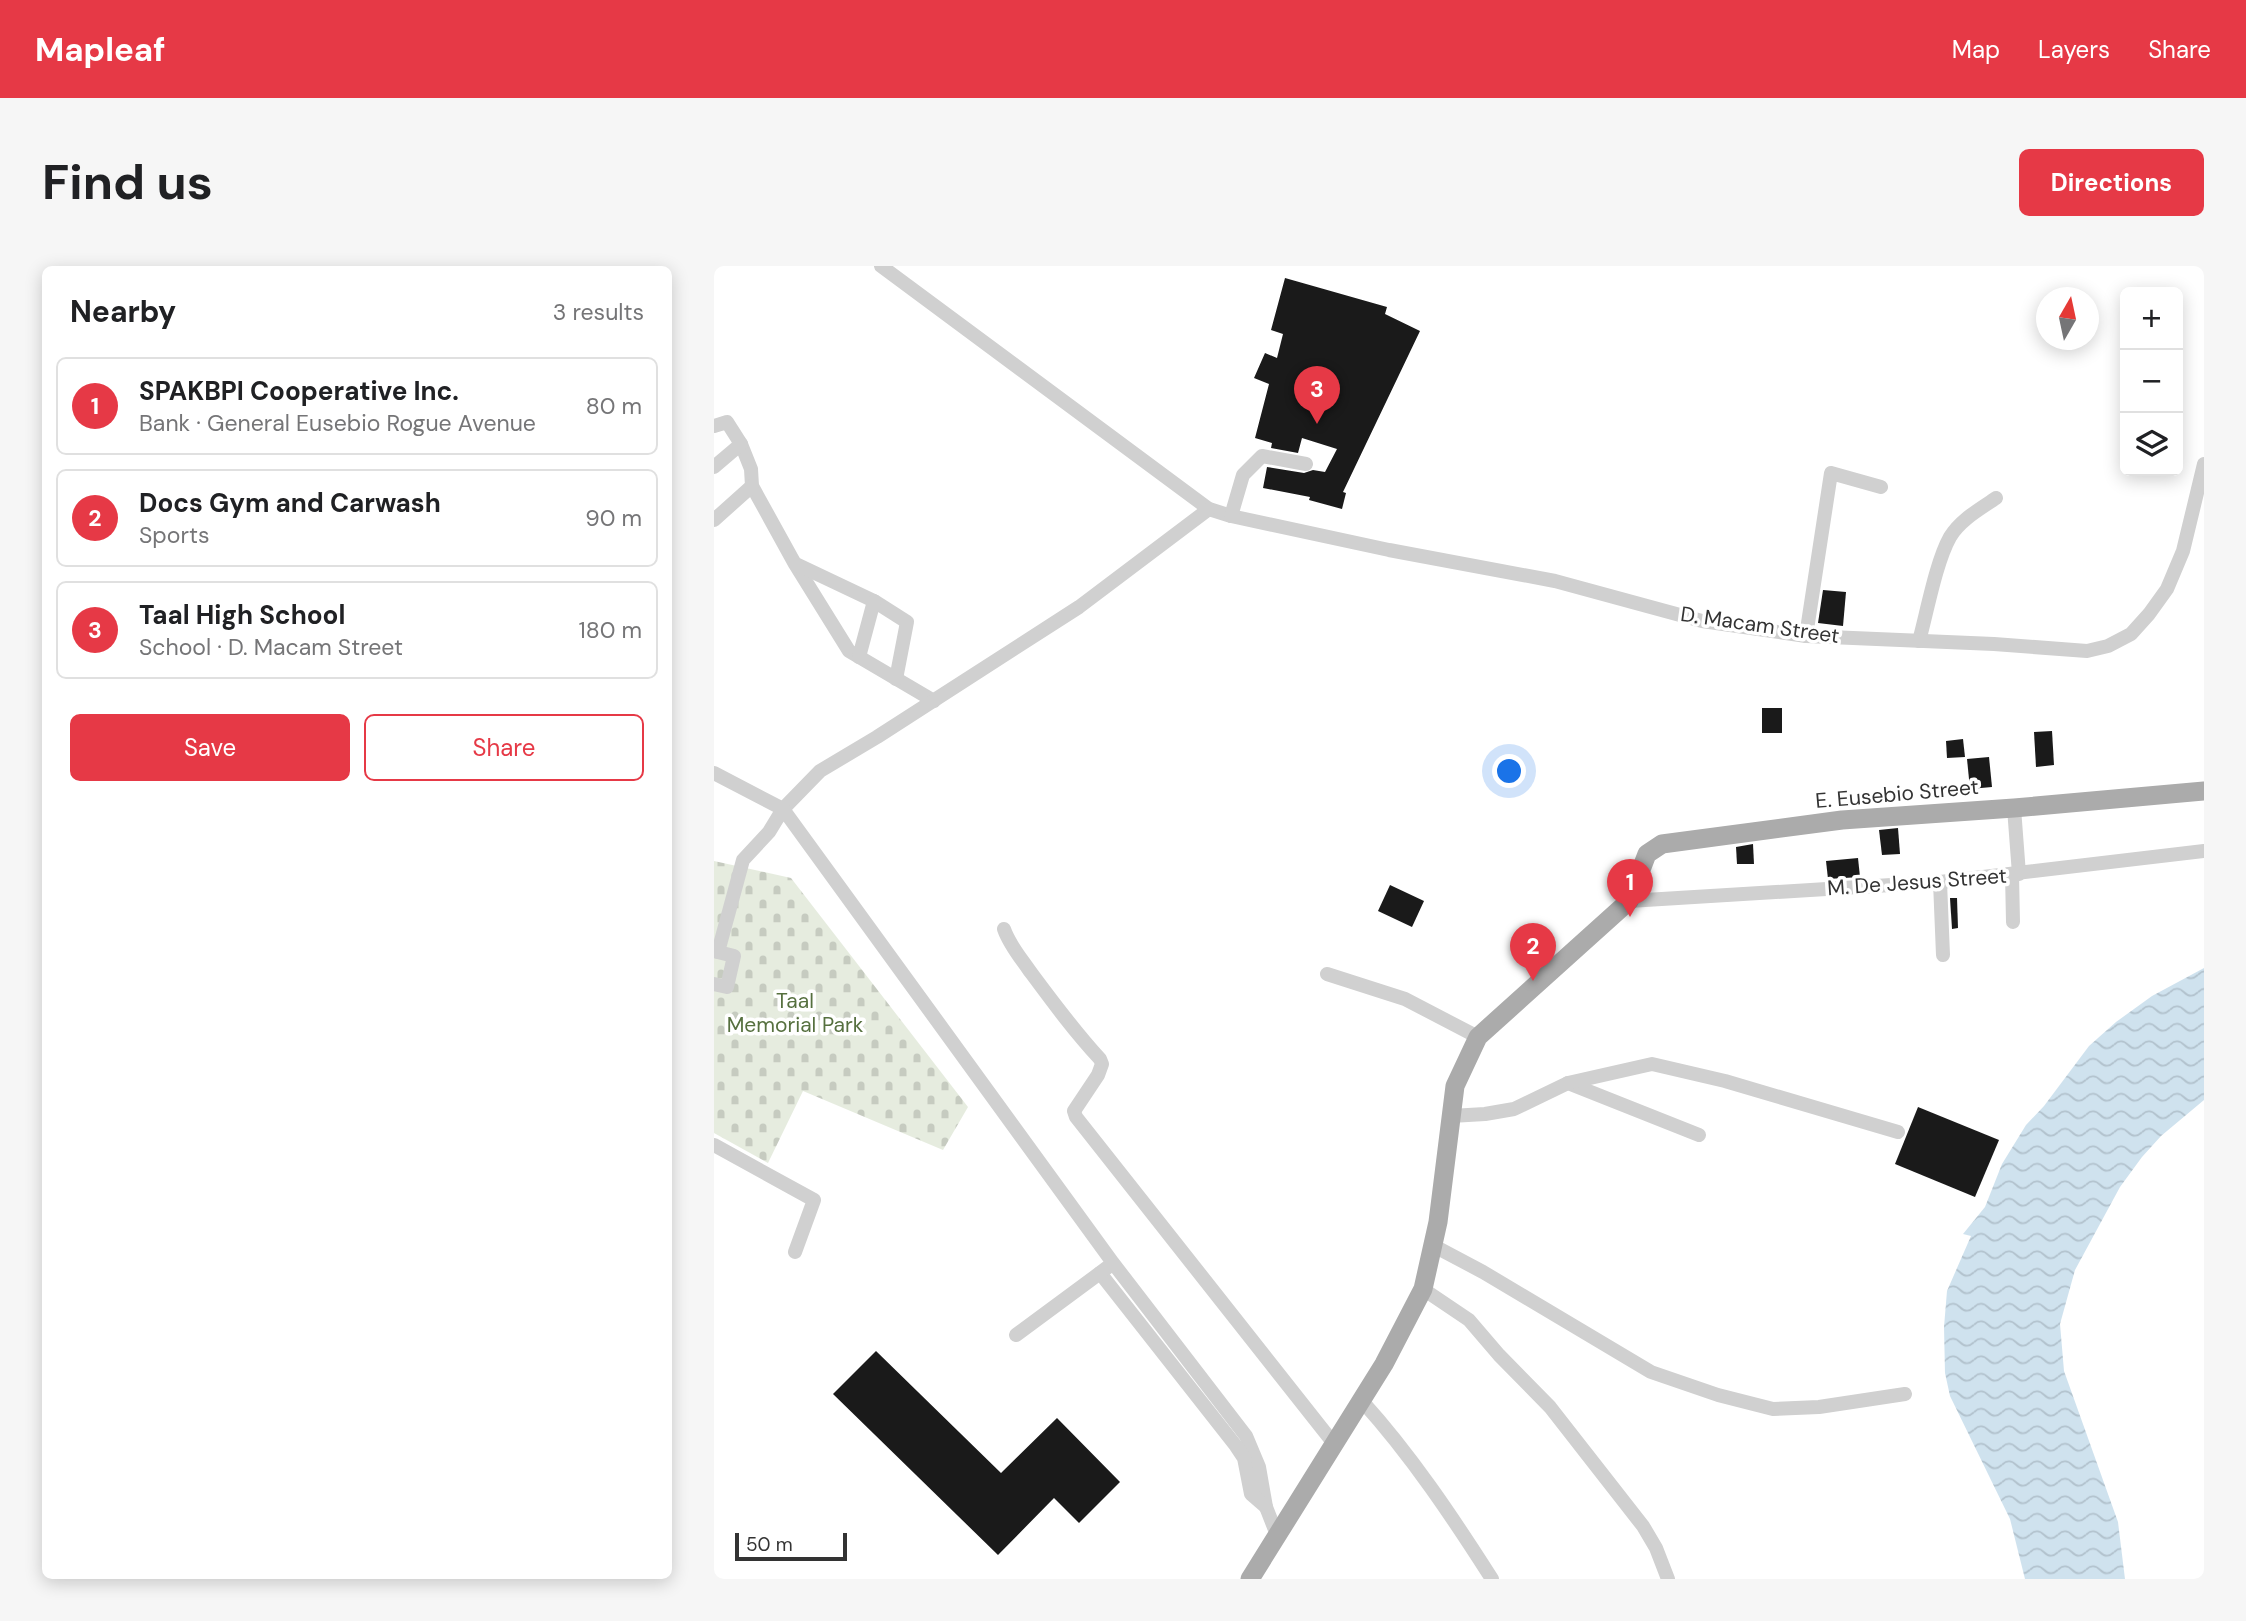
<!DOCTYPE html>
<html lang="en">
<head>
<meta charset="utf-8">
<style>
	:root { --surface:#fff; --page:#f6f6f6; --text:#202124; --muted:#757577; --line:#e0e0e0; --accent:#e63946 }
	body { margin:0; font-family:"DM Sans",sans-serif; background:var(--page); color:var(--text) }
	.controls { position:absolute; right:21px; top:21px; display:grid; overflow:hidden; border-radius:10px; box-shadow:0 4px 18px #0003 }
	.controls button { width:63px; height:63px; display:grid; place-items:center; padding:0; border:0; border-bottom:2px solid var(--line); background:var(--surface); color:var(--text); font:35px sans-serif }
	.compass { position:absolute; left:1322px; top:21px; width:63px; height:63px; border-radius:50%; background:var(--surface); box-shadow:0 4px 18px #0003; rotate:9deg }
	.scale { position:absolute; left:21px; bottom:18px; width:112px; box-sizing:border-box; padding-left:7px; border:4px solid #333; border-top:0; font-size:19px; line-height:24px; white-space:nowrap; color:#333; -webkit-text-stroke:5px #fff; paint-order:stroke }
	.you { position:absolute; left:796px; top:506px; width:24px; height:24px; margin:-18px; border:5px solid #fff; border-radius:50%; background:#1a73e8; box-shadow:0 0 0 10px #1a73e833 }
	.badge { display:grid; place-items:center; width:46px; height:46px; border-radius:50%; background:var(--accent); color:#fff; font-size:23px; font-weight:700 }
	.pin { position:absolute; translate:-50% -58px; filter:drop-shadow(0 2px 4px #0008) }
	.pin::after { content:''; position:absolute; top:37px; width:24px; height:21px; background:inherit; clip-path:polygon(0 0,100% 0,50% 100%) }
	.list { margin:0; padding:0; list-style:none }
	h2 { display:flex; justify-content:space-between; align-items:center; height:91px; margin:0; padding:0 28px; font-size:30px }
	h2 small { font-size:23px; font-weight:400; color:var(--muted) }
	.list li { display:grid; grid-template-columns:46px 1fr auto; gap:21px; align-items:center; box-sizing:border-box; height:98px; margin:0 14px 14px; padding:0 14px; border:2px solid var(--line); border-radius:10px }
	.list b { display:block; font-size:26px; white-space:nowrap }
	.list p { margin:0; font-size:23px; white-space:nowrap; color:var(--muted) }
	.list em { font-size:23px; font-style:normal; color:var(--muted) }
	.actions { display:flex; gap:14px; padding:21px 28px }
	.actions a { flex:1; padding:16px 0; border:2px solid var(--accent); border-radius:10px; text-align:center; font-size:24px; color:var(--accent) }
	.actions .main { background:var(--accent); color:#fff }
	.icon { flex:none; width:38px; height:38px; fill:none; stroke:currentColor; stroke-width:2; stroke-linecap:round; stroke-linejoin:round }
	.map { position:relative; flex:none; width:1490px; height:1313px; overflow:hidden; border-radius:10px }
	header { display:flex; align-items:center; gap:42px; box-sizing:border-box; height:98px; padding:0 35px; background:var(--accent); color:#fff }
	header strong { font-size:33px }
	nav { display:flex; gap:38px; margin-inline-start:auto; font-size:24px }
	.intro { display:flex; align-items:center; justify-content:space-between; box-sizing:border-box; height:168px; padding:0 42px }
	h1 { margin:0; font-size:49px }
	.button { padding:18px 32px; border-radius:10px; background:var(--accent); color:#fff; font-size:24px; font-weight:700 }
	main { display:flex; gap:42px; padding:0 42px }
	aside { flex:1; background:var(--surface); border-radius:10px; box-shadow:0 4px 18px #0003 }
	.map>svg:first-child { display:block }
</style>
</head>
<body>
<header>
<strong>Mapleaf</strong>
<nav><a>Map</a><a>Layers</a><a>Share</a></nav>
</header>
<div class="intro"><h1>Find us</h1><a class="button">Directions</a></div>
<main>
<aside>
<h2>Nearby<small>3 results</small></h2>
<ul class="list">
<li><span class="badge">1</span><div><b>SPAKBPI Cooperative Inc.</b><p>Bank · General Eusebio Rogue Avenue</p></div><em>80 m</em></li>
<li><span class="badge">2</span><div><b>Docs Gym and Carwash</b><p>Sports</p></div><em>90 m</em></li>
<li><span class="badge">3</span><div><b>Taal High School</b><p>School · D. Macam Street</p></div><em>180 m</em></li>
</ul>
<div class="actions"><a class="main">Save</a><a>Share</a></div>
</aside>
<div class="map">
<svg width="1490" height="1313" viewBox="0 0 1490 1313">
	<defs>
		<pattern id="cemetery-stones" width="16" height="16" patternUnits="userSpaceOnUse" patternTransform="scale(1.75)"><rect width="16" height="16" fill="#e6ecdf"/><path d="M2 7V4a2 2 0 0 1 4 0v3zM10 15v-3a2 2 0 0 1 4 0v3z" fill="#c6cbc0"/></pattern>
		<pattern id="water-waves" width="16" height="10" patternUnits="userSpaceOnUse" patternTransform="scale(1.75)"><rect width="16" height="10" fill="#cfe2ee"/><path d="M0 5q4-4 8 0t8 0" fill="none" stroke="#b2c2cd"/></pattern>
	</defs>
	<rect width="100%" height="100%" fill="#fff"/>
	<path fill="url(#cemetery-stones)" d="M 0,595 L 77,612 L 254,841 L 229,884 L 89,825 L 54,897 L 0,867 Z"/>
	<path fill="url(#water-waves)" d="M 1490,702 L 1490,834 L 1447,870 L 1428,891 L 1406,921 L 1361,1004 L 1346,1058 L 1350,1105 L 1404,1256 L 1411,1313 L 1311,1313 L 1296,1253 L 1236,1130 L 1231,1107 L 1230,1061 L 1233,1025 L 1257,970 L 1249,968 L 1271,941 L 1288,898 L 1312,859 L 1330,840 L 1375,780 L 1402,756 L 1438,730 Z"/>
	<g fill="#1a1a1a">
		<path d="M 571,12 L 673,41 L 671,48 L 706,65 L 629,226 L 632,227 L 628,243 L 595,234 L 596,231 L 549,222 L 553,201 L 590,207 L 599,204 L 611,206 L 623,183 L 588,172 L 584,187 L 557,182 L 558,177 L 541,172 L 555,118 L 540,112 L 551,87 L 563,92 L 569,68 L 557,64 Z"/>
		<path d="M 1109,324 L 1132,326 L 1129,360 L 1104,357 Z"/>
		<rect x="1048" y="442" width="20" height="25"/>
		<path d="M 1338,465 L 1340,499 L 1322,501 L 1320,466 Z"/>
		<path d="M 1249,473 L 1251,491 L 1233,492 L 1232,475 Z"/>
		<path d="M 1275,491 L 1278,521 L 1256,523 L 1253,493 Z"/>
		<path d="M 1184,562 L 1186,588 L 1168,589 L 1165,564 Z"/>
		<path d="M 1039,578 L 1040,598 L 1023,598 L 1022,581 Z"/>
		<path d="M 1144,592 L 1146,611 L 1114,613 L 1112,595 Z"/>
		<path d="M 676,619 L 710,635 L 698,661 L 664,645 Z"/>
		<path d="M 1236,632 L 1243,632 L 1244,662 L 1238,663 Z"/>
		<path d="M 1204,841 L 1285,874 L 1261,931 L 1181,898 Z"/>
		<path d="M 162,1085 L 287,1207 L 343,1152 L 406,1216 L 365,1257 L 340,1232 L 284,1289 L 119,1128 Z"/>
	</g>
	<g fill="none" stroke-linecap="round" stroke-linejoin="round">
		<g stroke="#d0d0d0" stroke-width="14">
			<path d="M 167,0 L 495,243 L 517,250 L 675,284 L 841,315 L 988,355 L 1092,370 L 1280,378 L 1373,385 L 1394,380 L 1417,368 L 1435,348 L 1453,323 L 1469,285 L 1490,198"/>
			<path d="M 0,160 L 13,156 L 27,178 L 37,203 L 38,220 L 81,298 L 135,385 L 220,435"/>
			<path d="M 0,201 L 27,178"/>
			<path d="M 517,250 L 529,209 L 548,190 L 592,198"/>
			<path d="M 0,254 L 38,220"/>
			<path d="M 82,298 L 160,335 L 193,356 L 182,413"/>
			<path d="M 1092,370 L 1117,207 L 1167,221"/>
			<path d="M 1205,375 C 1213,346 1222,296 1236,271 C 1246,254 1266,243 1282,232"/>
			<path d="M 145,391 L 160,335"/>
			<path d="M 0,507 L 69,543 L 106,505 L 163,471 L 365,341 L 495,243"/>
			<path d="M 1300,542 L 1305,608"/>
			<path d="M 1298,608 L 1299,656"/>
			<path d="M 1226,616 L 1229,689"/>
			<path d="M 915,635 L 1226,616 L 1490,585"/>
			<path d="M 290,663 C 295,678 306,691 315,704 C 338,735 360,765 386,793 L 388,798 L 384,809 L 360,845 L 362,851 L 621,1179"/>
			<path d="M 0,685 L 20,690 L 13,721 L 0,718"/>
			<path d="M 4,686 L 29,594 L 55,566 L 69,543 L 399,997 L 532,1170 L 545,1201 L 552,1241 L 563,1269"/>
			<path d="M 613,708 L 691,733 L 764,771"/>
			<path d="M 854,817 L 985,869"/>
			<path d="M 737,850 L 771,848 L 800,843 L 854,817 L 938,798 L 1011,815 L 1184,866"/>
			<path d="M 0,879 L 100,934 L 81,986"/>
			<path d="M 720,980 L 769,1006 L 937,1106 L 1004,1129 L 1059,1143 L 1105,1141 L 1191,1128"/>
			<path d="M 386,1007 L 522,1180 L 530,1192 L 537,1228 L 552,1241"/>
			<path d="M 709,1023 L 755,1054 L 785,1089 L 836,1141 L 929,1260 L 942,1282 L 954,1313"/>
			<path d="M 302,1069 L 394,1001"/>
			<path d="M 648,1135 C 697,1189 739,1252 778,1313"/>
		</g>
		<path stroke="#ababab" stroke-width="19" d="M 536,1313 L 670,1098 L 709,1023 L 724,956 L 741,820 L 764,771 L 915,635 L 933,588 L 948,578 L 1128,554 L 1300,542 L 1490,525"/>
	</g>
	<g text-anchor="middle" stroke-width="7" stroke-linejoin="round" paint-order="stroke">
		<g font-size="21" fill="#333" stroke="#fff">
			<text transform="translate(1046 359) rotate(8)" y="7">D. Macam Street</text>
			<text transform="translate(1183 528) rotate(-5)" y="7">E. Eusebio Street</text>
			<text transform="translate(1203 616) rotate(-4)" y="7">M. De Jesus Street</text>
		</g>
		<g font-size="21" fill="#56703f" stroke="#fff">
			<text x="81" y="742">Taal<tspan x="81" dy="24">Memorial Park</tspan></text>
		</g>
	</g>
</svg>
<div class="controls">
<button>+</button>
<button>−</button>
<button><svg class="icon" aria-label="layers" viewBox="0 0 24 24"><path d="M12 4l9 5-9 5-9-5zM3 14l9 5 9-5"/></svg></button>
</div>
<svg class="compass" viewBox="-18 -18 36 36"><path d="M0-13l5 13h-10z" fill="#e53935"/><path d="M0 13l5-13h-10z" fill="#757577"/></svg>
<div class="scale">50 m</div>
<div class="you"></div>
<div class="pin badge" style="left:916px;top:651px">1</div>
<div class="pin badge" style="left:819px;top:715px">2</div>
<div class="pin badge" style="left:603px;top:158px">3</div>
</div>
</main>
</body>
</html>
